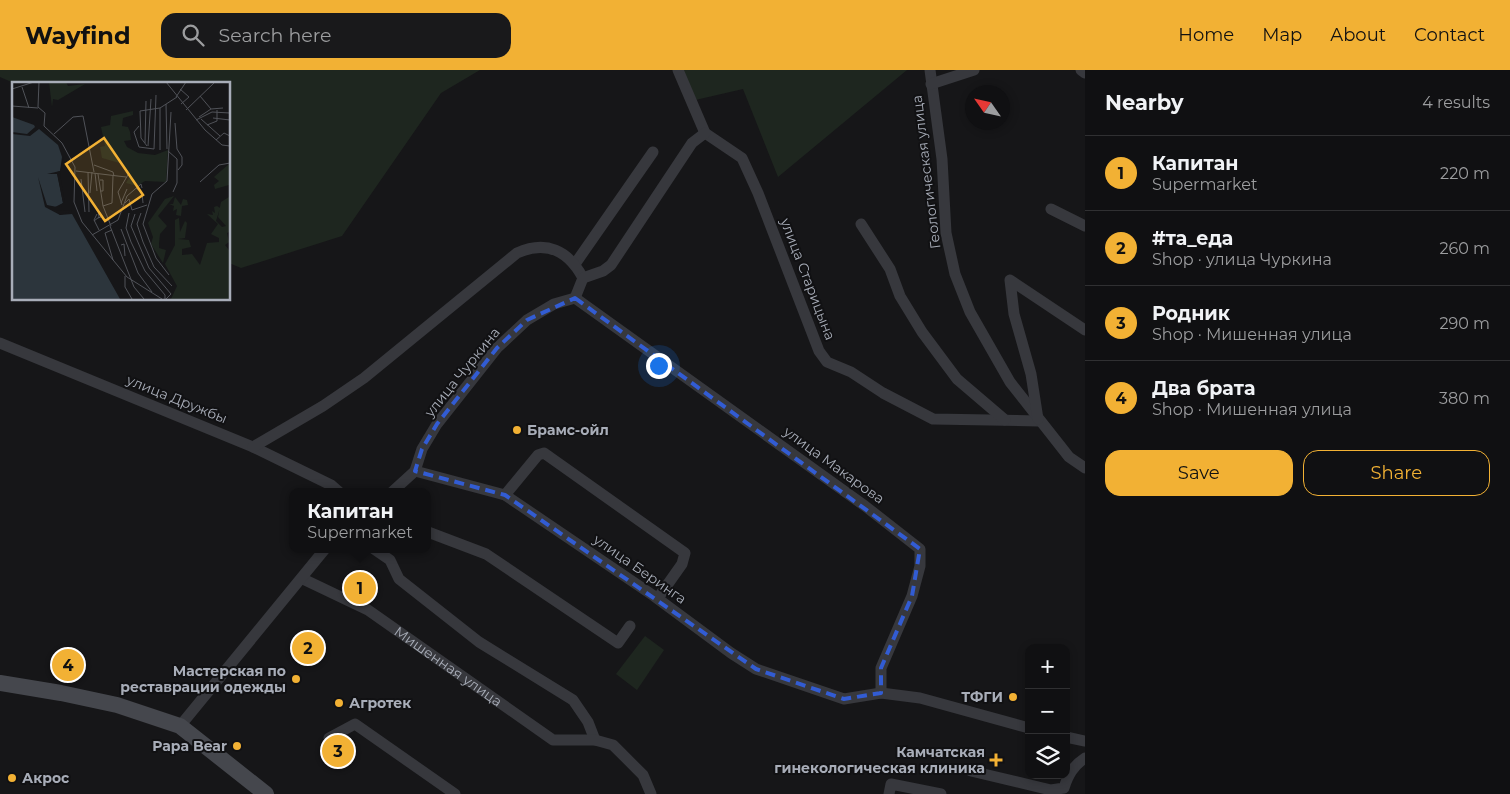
<!DOCTYPE html>
<html lang="en">
<head>
<meta charset="utf-8">
<style>
	:root { --surface:#101012; --page:#19191b; --text:#f1f3f6; --muted:#9c9d9f; --line:#303032; --accent:#f2b134 }
	body { margin:0; font-family:Montserrat,sans-serif; background:var(--page); color:var(--text) }
	.controls { position:absolute; right:15px; bottom:15px; display:grid; overflow:hidden; border-radius:10px; box-shadow:0 2px 8px #0003 }
	.controls button { width:45px; height:45px; display:grid; place-items:center; padding:0; border:0; border-bottom:1px solid var(--line); background:var(--surface); color:var(--text); font:25px sans-serif }
	.compass { position:absolute; left:965px; top:15px; width:45px; height:45px; border-radius:50%; background:var(--surface); box-shadow:0 2px 8px #0003; rotate:304deg }
	.you { position:absolute; left:658px; top:295px; width:18px; height:18px; margin:-12px; border:4px solid #fff; border-radius:50%; background:#1a73e8; box-shadow:0 0 0 8px #1a73e833 }
	.badge { display:grid; place-items:center; width:32px; height:32px; border-radius:50%; background:var(--accent); color:#111; font-size:16px; font-weight:700 }
	.pin { position:absolute; translate:-50% -50%; border:2px solid #fff; box-shadow:0 1px 5px #0006 }
	.popup { position:absolute; left:289px; top:418px; width:142px; height:65px; box-sizing:border-box; display:grid; place-content:center; border-radius:10px; background:var(--surface); filter:drop-shadow(0 1px 4px #0005); font-size:16px; white-space:nowrap; color:var(--muted) }
	.popup b { font-size:19px; color:var(--text) }
	.popup::after { content:''; position:absolute; left:50%; top:100%; margin-left:-10px; border:10px solid transparent; border-top-color:var(--surface) }
	.list { margin:0; padding:0; list-style:none }
	h2 { display:flex; justify-content:space-between; align-items:center; height:65px; margin:0; padding:0 20px; font-size:21px }
	h2 small { font-size:16px; font-weight:400; color:var(--muted) }
	.list li { display:grid; grid-template-columns:32px 1fr auto; gap:15px; align-items:center; box-sizing:border-box; height:75px; padding:0 20px; border-top:1px solid var(--line) }
	.list b { display:block; font-size:19px; white-space:nowrap }
	.list p { margin:0; font-size:16px; white-space:nowrap; color:var(--muted) }
	.list em { font-size:16px; font-style:normal; color:var(--muted) }
	.actions { display:flex; gap:10px; padding:15px 20px }
	.actions a { flex:1; padding:11px 0; border:1px solid var(--accent); border-radius:15px; text-align:center; font-size:18px; color:var(--accent) }
	.actions .main { background:var(--accent); color:#111 }
	.icon { flex:none; width:28px; height:28px; fill:none; stroke:currentColor; stroke-width:2; stroke-linecap:round; stroke-linejoin:round }
	.map { position:relative; flex:none; width:1085px; height:724px; overflow:hidden }
	header { display:flex; align-items:center; gap:30px; box-sizing:border-box; height:70px; padding:0 25px; background:var(--accent); color:#111 }
	header strong { font-size:24px }
	nav { display:flex; gap:28px; margin-inline-start:auto; font-size:18px }
	.search { width:350px; height:45px; background:var(--page); display:flex; align-items:center; gap:12px; box-sizing:border-box; padding:0 18px; border-radius:15px; color:var(--muted); font-size:19px }
	main { display:flex }
	aside { flex:1; background:var(--surface) }
	.map>svg:first-child { display:block }
</style>
</head>
<body>
<header>
<strong>Wayfind</strong>
<div class="search"><svg class="icon" aria-label="search" viewBox="0 0 24 24"><circle cx="10" cy="10" r="6"/><path d="M15 15l6 6"/></svg>Search here</div>
<nav><a>Home</a><a>Map</a><a>About</a><a>Contact</a></nav>
</header>
<main>
<div class="map">
<svg width="1085" height="724" viewBox="0 0 1085 724">
	<rect width="100%" height="100%" fill="#161618"/>
	<g fill="#1e261f">
		<path d="M 0,0 L 480,0 L 441,23 L 342,166 L 241,198 L 229,193 L 229,14 L 16,14 L 0,7 Z"/>
		<path d="M 678,0 L 907,0 L 778,107 L 743,19 L 691,31 Z"/>
		<path d="M 645,566 L 664,580 L 637,620 L 616,604 Z"/>
	</g>
	<g fill="none" stroke-linecap="round" stroke-linejoin="round">
		<g stroke="#37383d" stroke-width="11">
			<path d="M 678,0 L 705,63 L 742,88 L 758,123 L 819,281 L 827,292 L 851,302 L 883,323 L 933,349 L 1039,351"/>
			<path d="M 930,0 L 942,89 L 946,163 L 955,204 L 970,242 L 1010,312 L 1069,387 L 1085,398"/>
			<path d="M 1081,0 L 1085,3"/>
			<path d="M 931,14 L 974,0"/>
			<path d="M 1051,139 L 1085,156"/>
			<path d="M 861,154 L 890,199 L 900,226 L 922,262 L 957,309 L 1005,350"/>
			<path d="M 575,194 L 653,82"/>
			<path d="M 0,273 L 253,377 L 331,415 L 339,422"/>
			<path d="M 1038,349 L 1031,304 L 1014,244 L 1010,210 L 1085,260"/>
			<path d="M 253,377 L 323,336 L 364,308 L 517,183 C 546,170 568,180 583,208"/>
			<path d="M 415,401 L 505,425 L 654,526 L 731,583 L 756,599 L 844,629 L 881,623 L 881,598 L 912,526 L 920,496 L 920,479 L 865,436 L 575,228"/>
			<path d="M 392,422 L 415,401 L 422,379 L 437,354 L 497,278 L 527,250 L 554,234 L 575,228 L 583,208 L 603,201 L 611,195 L 692,73 L 705,63"/>
			<path d="M 505,425 L 538,385 L 544,383 L 685,483 L 682,494 L 658,528"/>
			<path d="M 428,462 L 486,484 L 618,573 L 630,556"/>
			<path d="M 374,479 L 390,490 L 399,509 L 479,572 L 573,630 L 588,652 L 595,670"/>
			<path id="s1" d="M 303,509 L 368,540 L 553,670 L 595,670 L 613,675 L 643,705 L 651,724"/>
			<path d="M 881,623 L 920,628 L 1029,658"/>
			<path d="M 180,656 L 325,479"/>
			<path d="M 1066,667 L 1085,671"/>
			<path d="M 329,668 L 355,654 L 455,724"/>
			<path d="M 971,701 L 1051,720 L 1064,718 C 1068,705 1073,696 1085,688"/>
			<path d="M 889,724 L 891,714 L 941,724"/>
		</g>
		<path stroke="#45474d" stroke-width="16" d="M 0,613 L 61,623 L 117,635 L 180,656 L 266,724"/>
	</g>
	<path fill="none" stroke="#325cd3" stroke-width="4" stroke-dasharray="10 6" stroke-linejoin="round" d="M 575,228 L 920,479 L 912,526 L 881,598 L 881,623 L 844,629 L 756,599 L 505,425 L 415,401 L 422,379 L 437,354 L 497,278 L 527,250 Z"/>
	<g fill="#f2b134" stroke="#111113" stroke-width="2">
		<circle cx="517" cy="360" r="5"/>
		<circle cx="296" cy="609" r="5"/>
		<circle cx="1013" cy="627" r="5"/>
		<circle cx="339" cy="633" r="5"/>
		<circle cx="237" cy="676" r="5"/>
		<path d="M993.5 682.5h5v5h5v5h-5v5h-5v-5h-5v-5h5z"/>
		<circle cx="12" cy="708" r="5"/>
	</g>
	<g text-anchor="middle" stroke-width="4" stroke-linejoin="round" paint-order="stroke">
		<g font-size="14" fill="#a8adb8" stroke="#111113">
			<text transform="translate(926 102) rotate(-97)" y="5">Геологическая улица</text>
			<text transform="translate(808 209) rotate(69)" y="5">улица Старицына</text>
			<text transform="translate(462 302) rotate(-51)" y="5">улица Чуркина</text>
			<text transform="translate(177 329) rotate(22)" y="5">улица Дружбы</text>
			<text transform="translate(834 395) rotate(36)" y="5">улица Макарова</text>
			<text transform="translate(640 499) rotate(35)" y="5">улица Беринга</text>
			<text dy="5" stroke="none"><textPath href="#s1" startOffset="170">Мишенная улица</textPath></text>
		</g>
		<g font-size="14" font-weight="bold" fill="#a8adb8" stroke="#111113" text-anchor="end">
			<text x="527" y="365" text-anchor="start">Брамс-ойл</text>
			<text x="286" y="606">Мастерская по<tspan x="286" dy="16">реставрации одежды</tspan></text>
			<text x="1003" y="632">ТФГИ</text>
			<text x="349" y="638" text-anchor="start">Агротек</text>
			<text x="227" y="681">Papa Bear</text>
			<text x="985" y="687">Камчатская<tspan x="985" dy="16">гинекологическая клиника</tspan></text>
			<text x="22" y="713" text-anchor="start">Акрос</text>
		</g>
	</g>
	<g transform="translate(12 12)">
		<rect width="218" height="218" fill="#161618"/>
		<path d="M 37,0 L 54,0 L 56,4 L 73,2 L 46,18 L 41,17 L 40,25 ZM 121,29 L 121,33 L 111,36 L 110,44 L 116,45 L 118,50 L 119,58 L 112,59 L 115,65 L 126,71 L 143,73 L 156,68 L 154,100 L 133,99 L 125,104 L 114,101 L 117,96 L 111,82 L 90,76 L 88,65 L 93,64 L 89,45 L 98,43 L 99,34 ZM 217,82 L 217,103 L 203,107 L 202,103 L 207,99 L 202,95 ZM 162,114 L 146,134 L 155,144 L 148,152 L 147,162 L 147,166 L 154,168 L 151,181 L 139,162 L 141,155 L 136,141 L 153,117 ZM 163,115 L 169,123 L 171,117 L 175,118 L 176,123 L 170,124 L 169,134 L 164,133 L 165,127 L 161,129 L 162,124 L 157,122 L 161,122 ZM 217,115 L 217,150 L 215,151 L 217,160 L 213,163 L 217,168 L 217,217 L 159,217 L 165,204 L 153,182 L 163,163 L 163,138 L 167,136 L 168,150 L 173,139 L 175,141 L 173,156 L 166,157 L 177,158 L 179,165 L 170,167 L 170,173 L 180,172 L 188,183 L 195,161 L 207,160 L 207,156 L 199,152 L 206,142 L 195,132 L 201,133 L 200,129 L 203,131 L 202,125 L 205,124 L 208,126 L 204,139 L 210,145 L 214,144 L 206,135 L 209,120 Z" fill="#1e261f"/>
		<path d="M 0,35 L 22,43 L 23,45 L 15,52 L 0,50 ZM 27,47 L 46,63 L 50,75 L 48,89 L 45,90 L 51,121 L 41,126 L 48,133 L 60,132 L 108,217 L 0,217 L 0,52 L 18,54 Z" fill="#2c353c"/>
		<path d="M 52,74 L 48,92 L 53,121 L 44,128 L 60,129 L 48,133 L 33,125 L 26,95 L 35,123 L 45,125 L 51,121 L 45,92 L 35,92 L 48,89 Z" fill="#161618"/>
		<path fill="none" stroke="#505258" stroke-width="1" d="M 27,0 L 26,25 L 33,31 L 32,44 L 50,61 L 63,85 L 62,120 L 70,140 L 115,195 L 150,217M 154,0 L 193,48 L 210,63 L 218,64M 10,5 L 17,26M 0,7 L 22,0M 168,7 L 177,15 L 169,22M 188,14 L 199,27M 164,15 L 174,0M 154,22 L 155,67M 0,24 L 26,26M 174,28 L 203,0M 187,35 L 199,27 L 211,26M 201,36 L 218,38M 189,37 L 208,54M 184,38 L 200,30 L 218,31M 163,41 L 165,67 L 170,75 L 170,83 L 166,88M 195,43 L 205,39 L 205,28M 127,44 L 122,50 L 127,65 L 142,67 L 144,13M 42,52 L 61,35 L 71,34 L 82,90M 204,58 L 212,51 L 218,54M 133,61 L 134,19M 135,64 L 129,56 L 128,29 L 148,26 L 165,15M 136,64 L 139,17M 148,68 L 148,26M 156,69 L 165,77 L 165,101 L 161,110M 82,83 L 101,90 L 102,94M 64,89 L 114,95M 76,90 L 77,130M 83,91 L 85,109M 86,92 L 91,124 L 100,121 L 101,94M 69,97 L 73,130M 188,100 L 207,83 L 218,81M 124,106 L 130,111 L 131,121M 88,109 L 91,109 L 91,98 L 88,98M 78,111 L 80,90M 109,121 L 115,107M 113,121 L 117,117 L 120,128 L 135,123M 110,123 L 106,110 L 117,91M 91,124 L 99,144M 117,131 L 114,146 L 119,160 L 133,189 L 153,213 L 153,217M 129,131 L 125,142 L 131,160 L 142,185 L 160,204M 85,132 L 82,138 L 87,148M 123,132 L 119,144 L 137,186 L 159,212 L 154,217M 82,139 L 87,135 L 86,128 L 89,135 L 86,136M 98,144 L 122,205 L 132,217M 109,147 L 126,191 L 140,210M 100,148 L 93,151 L 101,178M 80,153 L 106,138 L 115,114 L 129,102 L 130,106M 109,163 L 112,162 L 113,174M 157,193 L 144,176 L 131,142 L 140,112 L 155,99 L 159,30M 113,194 L 113,205 L 120,217"/>
		<path fill="#f2b134" fill-opacity="0.15" stroke="#f2b134" stroke-width="2.5" d="M 92,56 L 131,113 L 93,139 L 54,82 Z"/>
		<rect width="218" height="218" fill="none" stroke="#a8adb8" stroke-width="2.5"/>
	</g>
</svg>
<div class="controls">
<button>+</button>
<button>−</button>
<button><svg class="icon" aria-label="layers" viewBox="0 0 24 24"><path d="M12 4l9 5-9 5-9-5zM3 14l9 5 9-5"/></svg></button>
</div>
<svg class="compass" viewBox="-18 -18 36 36"><path d="M0-13l5 13h-10z" fill="#e53935"/><path d="M0 13l5-13h-10z" fill="#9c9d9f"/></svg>
<div class="you"></div>
<div class="pin badge" style="left:360px;top:518px">1</div>
<div class="popup"><b>Капитан</b>Supermarket</div>
<div class="pin badge" style="left:308px;top:578px">2</div>
<div class="pin badge" style="left:338px;top:681px">3</div>
<div class="pin badge" style="left:68px;top:595px">4</div>
</div>
<aside>
<h2>Nearby<small>4 results</small></h2>
<ul class="list">
<li><span class="badge">1</span><div><b>Капитан</b><p>Supermarket</p></div><em>220 m</em></li>
<li><span class="badge">2</span><div><b>#та_еда</b><p>Shop · улица Чуркина</p></div><em>260 m</em></li>
<li><span class="badge">3</span><div><b>Родник</b><p>Shop · Мишенная улица</p></div><em>290 m</em></li>
<li><span class="badge">4</span><div><b>Два брата</b><p>Shop · Мишенная улица</p></div><em>380 m</em></li>
</ul>
<div class="actions"><a class="main">Save</a><a>Share</a></div>
</aside>
</main>
</body>
</html>
